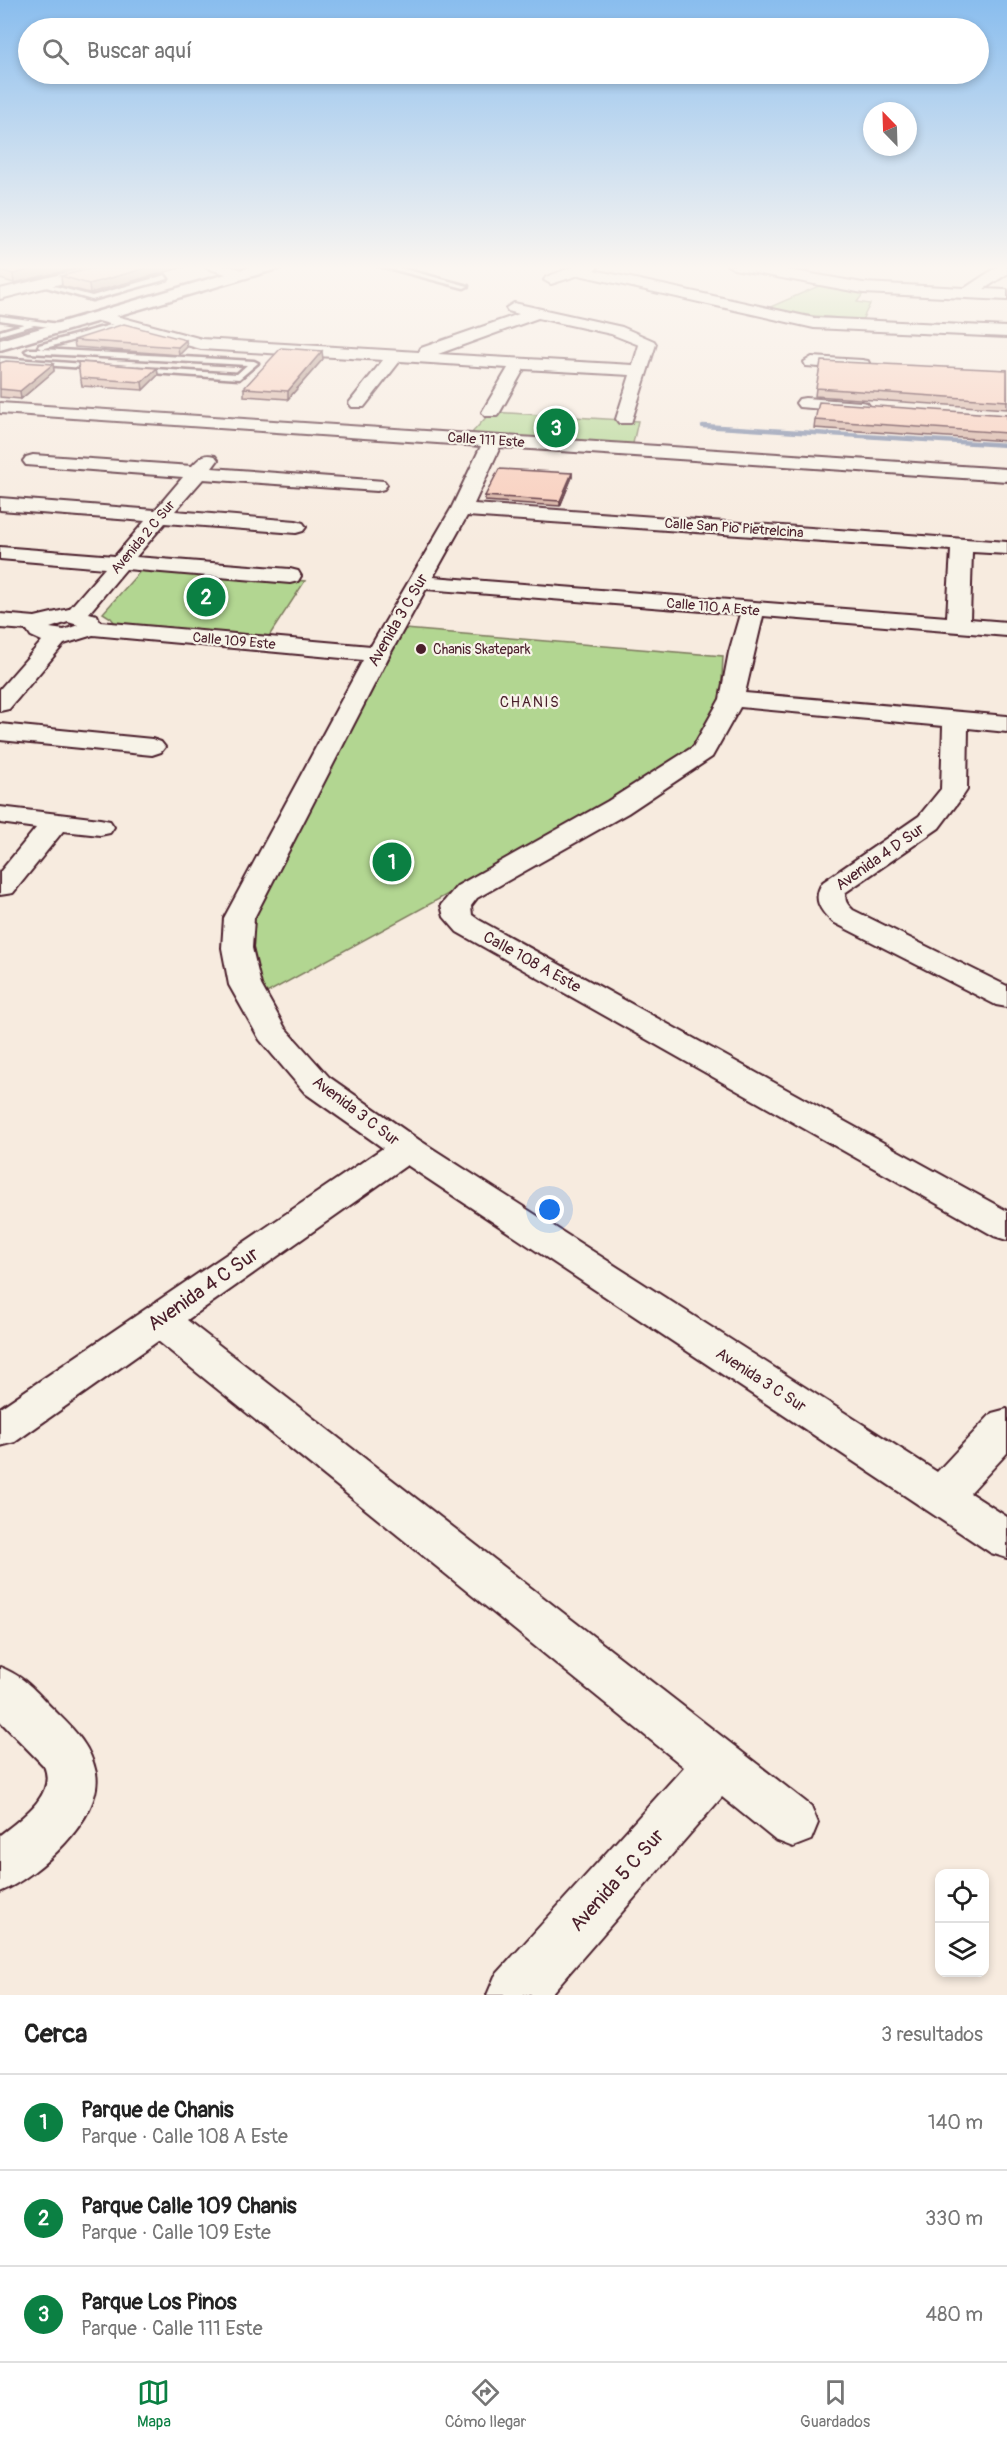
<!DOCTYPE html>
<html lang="es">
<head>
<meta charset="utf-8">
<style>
  :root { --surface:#fff; --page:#f2f2f2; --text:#222; --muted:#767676; --line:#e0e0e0; --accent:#0b8043 }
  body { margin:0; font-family:Pangolin,sans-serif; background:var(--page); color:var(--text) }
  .controls { position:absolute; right:18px; bottom:18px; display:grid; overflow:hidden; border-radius:12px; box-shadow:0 3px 9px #0003 }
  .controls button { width:54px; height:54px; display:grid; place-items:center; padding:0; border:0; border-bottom:2px solid var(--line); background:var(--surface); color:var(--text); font:30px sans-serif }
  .compass { position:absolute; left:863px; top:102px; width:54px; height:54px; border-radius:50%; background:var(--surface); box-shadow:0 3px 9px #0003; rotate:337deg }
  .you { position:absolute; left:550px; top:1210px; width:21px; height:21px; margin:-15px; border:4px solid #fff; border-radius:50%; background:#1a73e8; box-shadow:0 0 0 9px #1a73e833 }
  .badge { display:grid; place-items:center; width:39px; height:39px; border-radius:50%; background:var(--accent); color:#fff; font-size:20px; font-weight:700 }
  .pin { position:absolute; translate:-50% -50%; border:3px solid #fff; box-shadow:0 2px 6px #0006 }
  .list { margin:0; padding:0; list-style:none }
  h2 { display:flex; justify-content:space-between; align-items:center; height:78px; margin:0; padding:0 24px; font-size:26px }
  h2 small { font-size:20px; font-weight:400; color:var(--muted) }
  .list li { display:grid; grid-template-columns:39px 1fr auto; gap:18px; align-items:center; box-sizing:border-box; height:96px; padding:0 24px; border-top:2px solid var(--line) }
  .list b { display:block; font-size:22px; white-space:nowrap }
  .list p { margin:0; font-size:20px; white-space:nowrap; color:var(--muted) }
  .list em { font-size:20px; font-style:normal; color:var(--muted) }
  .icon { flex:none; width:33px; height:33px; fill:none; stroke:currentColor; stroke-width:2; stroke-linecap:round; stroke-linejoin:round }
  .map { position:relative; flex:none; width:1007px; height:1995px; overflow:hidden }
  .search { position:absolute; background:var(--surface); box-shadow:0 3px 9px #0003; left:18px; right:18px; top:18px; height:66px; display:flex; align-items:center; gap:15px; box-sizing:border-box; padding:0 21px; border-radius:33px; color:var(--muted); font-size:22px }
  .sheet { height:366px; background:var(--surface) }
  nav { display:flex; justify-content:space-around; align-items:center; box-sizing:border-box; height:84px; border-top:2px solid var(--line); background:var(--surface); font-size:16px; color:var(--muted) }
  nav a { display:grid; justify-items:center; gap:3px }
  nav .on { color:var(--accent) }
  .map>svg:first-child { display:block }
  .green { fill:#b2d691; stroke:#7e7a5e; stroke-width:1.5 }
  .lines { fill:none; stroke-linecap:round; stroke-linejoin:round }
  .stream { stroke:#7a86a5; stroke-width:4.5 }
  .lane-casing { stroke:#4a1f2b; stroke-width:5 }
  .street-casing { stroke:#4a1f2b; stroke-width:4 }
  .secondary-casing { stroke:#4a1f2b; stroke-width:5 }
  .path { stroke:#4a1f2b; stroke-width:2; stroke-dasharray:3 2; stroke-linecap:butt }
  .lane { fill:#f7f3e8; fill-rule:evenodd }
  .street { fill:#f7f3e8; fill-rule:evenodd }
  .secondary { fill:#f7f3e8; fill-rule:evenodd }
  .wall { fill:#d5afa0; stroke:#4a1f2b; stroke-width:1.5 }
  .shaded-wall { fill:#ae8f82; stroke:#4a1f2b; stroke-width:1.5 }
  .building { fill:#f8ccba; stroke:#4a1f2b; stroke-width:1.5 }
  .poi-dot { fill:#4a1f2b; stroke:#f7f3e8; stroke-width:2 }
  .labels { text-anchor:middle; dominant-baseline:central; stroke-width:4.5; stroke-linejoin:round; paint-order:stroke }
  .far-street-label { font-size:14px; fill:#4a1f2b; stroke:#f7f3e8 }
  .far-poi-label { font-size:14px; fill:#4a1f2b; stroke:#f7f3e8; text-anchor:start }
  .far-neighbourhood-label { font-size:15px; letter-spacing:1.5px; fill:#4a1f2b; stroke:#f7f3e8 }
  .street-label { font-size:16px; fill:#4a1f2b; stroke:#f7f3e8 }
  .near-street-label { font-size:20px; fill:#4a1f2b; stroke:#f7f3e8 }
</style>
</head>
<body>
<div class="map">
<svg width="1007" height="1995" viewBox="0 0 1007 1995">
  <rect width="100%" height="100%" fill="#f7ebdf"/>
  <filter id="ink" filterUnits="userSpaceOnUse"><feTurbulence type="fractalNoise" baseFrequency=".0167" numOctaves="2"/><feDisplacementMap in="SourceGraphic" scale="12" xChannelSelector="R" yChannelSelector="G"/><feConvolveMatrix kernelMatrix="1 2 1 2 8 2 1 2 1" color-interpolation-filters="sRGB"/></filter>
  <g filter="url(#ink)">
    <path class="green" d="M821,285L866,290L857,302L870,304L862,320L793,314L768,308Z
      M491,412L638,421L632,448L469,436Z
      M143,568L305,581L269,636L118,627L111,618L103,613Z
      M405,629L723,656L721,700L695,748L600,811L265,994L252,959L249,919Z"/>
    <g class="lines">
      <path class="stream" d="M703,426L1007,445"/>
      <defs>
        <path id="lane" d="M376,265H389L468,286L464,288Z
          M165,275L168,279L92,300L39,285L43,283L92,296Z
          M0,316L66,325L70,327L66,329L34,325L0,335V331L24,324L0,320Z
          M125,321L129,323L128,325L42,349L254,361L258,363L239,379L138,372L134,370L138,368L237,374L247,365L29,353L25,351L29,349H42L38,347L39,345Z
          M0,358L99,365L103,367L99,369L0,362Z"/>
        <path id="street" d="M99,265H125L123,268L0,299V289Z
          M205,265C219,265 238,264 248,275L241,279L207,268Z
          M578,265H600L594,270L814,318L1007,327V337L814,328L579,275L551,284L544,280L546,277Z
          M727,265H761L863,283L965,288L1000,265H1007V274L984,289L1007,290V300L863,293L734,269Z
          M514,303L622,327L654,341L656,344L631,423H619L616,419L630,375L524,369L500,412L497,416H485L482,412L508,368L400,361L364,407H352L349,403L383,360L201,349L95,320L93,317L101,312L202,339L419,352L421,348L519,314L508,311L506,308ZM538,318L611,334L639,345L633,365L438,354Z
          M812,357L862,360L868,361L870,365L868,369L862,370L806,366L804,362Z
          M805,398L861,402L867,403L870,407L867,411L861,412L799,407L796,403L799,399Z
          M0,403L1007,469V481L500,447L474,504L1007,542V554L972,552L970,619L1007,622V636L763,616L745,693L1007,716V732L968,728L967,790L963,796L939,828L846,892C844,901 847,904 853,910L1007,986V1007L996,1005L833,922C819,910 812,898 823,882L919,816L941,789L943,726L740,707L712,757L628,813L477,898L471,906L472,915L479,920L1007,1211V1240L994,1236L457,932L444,917L441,905L457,886L608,801L693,747L720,699L729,652L740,614L426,589L390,654L254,918L252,948L261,985L285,1028L329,1077L419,1140L937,1472L992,1413L1007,1409V1453L970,1493L1007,1517V1558L991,1553L925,1509L407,1165L187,1320L811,1806L818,1823L811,1840L793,1847L775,1840L722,1797L550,1995H487L495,1976L684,1767L158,1341L15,1442L0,1446V1408L383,1148L305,1093L260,1040L229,985L222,948L224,918L363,660L93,635L64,644L9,709L0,711V689L42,641L31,636L27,630L0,628V614L35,617L69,609L105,568L0,559V547L115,556L145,521L0,510V498L155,510L183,477L26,465L23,461L26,457L33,455L192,466C200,458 203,453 215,456L218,460L212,468L384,481L387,485L384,489L377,491L203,479L175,511L296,521L303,523L306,527L303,531L296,533L165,523L136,557L290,569L298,571L301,576L298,581L290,583L126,569L89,613L97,615L100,622L371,646L451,509L481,446L0,413ZM467,516L951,550L947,617L433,577ZM68,622L78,625L64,630L50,628Z
          M0,724L152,739L161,742L165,747L161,752L152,755L0,740Z
          M0,807L100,819L110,821L114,827L110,833L100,835L63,831L13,893L0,895V872L36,828L0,823Z
          M0,1667C24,1676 35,1691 53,1709C73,1729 90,1744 96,1773C104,1817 37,1877 0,1892V1835C20,1819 57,1795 44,1766L0,1721Z"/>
        <path id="secondary" d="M257,265H282L280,268L0,350V340Z"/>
      </defs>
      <use href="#lane" class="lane-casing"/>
      <use href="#street" class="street-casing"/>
      <use href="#secondary" class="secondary-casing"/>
      <path class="path" d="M303,266L297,268L310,265"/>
      <use href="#lane" class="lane"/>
      <use href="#street" class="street"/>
      <use href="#secondary" class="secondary"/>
    </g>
    <path class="wall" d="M0,265H88L14,283L0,279Z
      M106,265H190L90,293L62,286L61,276Z
      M74,340L187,347L179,355L75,347Z
      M323,359L288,399L244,396V388Z
      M78,362L157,368L158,375L143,390L82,386Z
      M0,363L53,364L54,371L21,399L0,397Z
      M1007,370V409L815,396L816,388Z
      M1007,415V441L814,428L815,420Z
      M572,473V477L560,506L485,501V496Z"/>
    <path class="shaded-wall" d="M49,265H88L14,283L13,274Z
      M157,265H190L90,293L89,284Z
      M186,340L187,347L179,355L178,347Z
      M322,351L323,359L288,399V391Z
      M53,364L54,371L21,399L20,391Z
      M157,368L158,375L143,390L142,382Z
      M572,473V477L560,506V501Z"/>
    <path class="building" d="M3,265H49L13,274L0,270V266Z
      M106,265H157L89,284L61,276Z
      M124,324L186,340L178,347L74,340Z
      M281,348L322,351L288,391L244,388Z
      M6,361L53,364L20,391L0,389V363Z
      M821,361L1007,370V401L816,388Z
      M78,362L157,368L142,382L80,378Z
      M819,402L1007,415V433L815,420Z
      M499,469L572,473L560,501L485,496Z"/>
  </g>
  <linearGradient id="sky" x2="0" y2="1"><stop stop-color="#89bdee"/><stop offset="0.49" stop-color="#fbf6f1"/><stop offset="1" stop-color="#fbf6f1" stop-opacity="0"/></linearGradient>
  <rect width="1007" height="545" fill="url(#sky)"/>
  <circle class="poi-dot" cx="421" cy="649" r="6"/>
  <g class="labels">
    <g class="far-street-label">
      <text transform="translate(486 440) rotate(4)">Calle 111 Este</text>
      <text transform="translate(734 528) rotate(4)">Calle San Pio Pietrelcina</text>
      <text transform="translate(143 537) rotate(-50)">Avenida 2 C Sur</text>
      <text transform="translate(713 607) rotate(5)">Calle 110 A Este</text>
      <text transform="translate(234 641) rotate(5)">Calle 109 Este</text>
    </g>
    <g class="far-poi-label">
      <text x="433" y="649">Chanis Skatepark</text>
    </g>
    <g class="far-neighbourhood-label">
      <text x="530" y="702">CHANIS</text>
    </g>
    <g class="street-label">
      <text transform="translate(398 620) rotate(-60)">Avenida 3 C Sur</text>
      <text transform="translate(880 857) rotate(-35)">Avenida 4 D Sur</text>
      <text transform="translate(532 962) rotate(29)">Calle 108 A Este</text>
      <text transform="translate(356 1111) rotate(37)">Avenida 3 C Sur</text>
      <text transform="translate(761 1380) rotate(33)">Avenida 3 C Sur</text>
    </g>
    <g class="near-street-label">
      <text transform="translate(203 1289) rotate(-35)">Avenida 4 C Sur</text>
      <text transform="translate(617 1880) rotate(-48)">Avenida 5 C Sur</text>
    </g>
  </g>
</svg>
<div class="controls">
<button><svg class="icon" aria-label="locate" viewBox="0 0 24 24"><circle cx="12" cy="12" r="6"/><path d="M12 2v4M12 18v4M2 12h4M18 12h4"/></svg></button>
<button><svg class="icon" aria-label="layers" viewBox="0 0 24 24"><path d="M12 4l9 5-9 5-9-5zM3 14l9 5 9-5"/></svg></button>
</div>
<svg class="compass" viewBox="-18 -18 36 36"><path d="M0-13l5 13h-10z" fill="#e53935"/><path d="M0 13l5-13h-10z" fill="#767676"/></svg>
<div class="you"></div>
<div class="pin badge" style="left:392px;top:862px">1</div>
<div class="pin badge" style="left:206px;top:597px">2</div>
<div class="pin badge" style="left:556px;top:428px">3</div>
<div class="search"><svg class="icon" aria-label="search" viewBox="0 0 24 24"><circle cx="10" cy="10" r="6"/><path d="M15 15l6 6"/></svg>Buscar aquí</div>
</div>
<section class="sheet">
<h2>Cerca<small>3 resultados</small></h2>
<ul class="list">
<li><span class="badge">1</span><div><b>Parque de Chanis</b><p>Parque · Calle 108 A Este</p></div><em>140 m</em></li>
<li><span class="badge">2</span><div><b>Parque Calle 109 Chanis</b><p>Parque · Calle 109 Este</p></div><em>330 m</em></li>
<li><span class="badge">3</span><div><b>Parque Los Pinos</b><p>Parque · Calle 111 Este</p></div><em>480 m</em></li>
</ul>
</section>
<nav>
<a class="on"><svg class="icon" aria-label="map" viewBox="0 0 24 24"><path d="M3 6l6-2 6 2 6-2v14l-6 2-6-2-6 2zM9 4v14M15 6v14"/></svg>Mapa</a>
<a><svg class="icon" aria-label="directions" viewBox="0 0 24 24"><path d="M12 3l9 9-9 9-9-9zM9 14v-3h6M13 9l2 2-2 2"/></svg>Cómo llegar</a>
<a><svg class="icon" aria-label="saved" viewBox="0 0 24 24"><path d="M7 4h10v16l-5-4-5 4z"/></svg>Guardados</a>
</nav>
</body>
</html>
